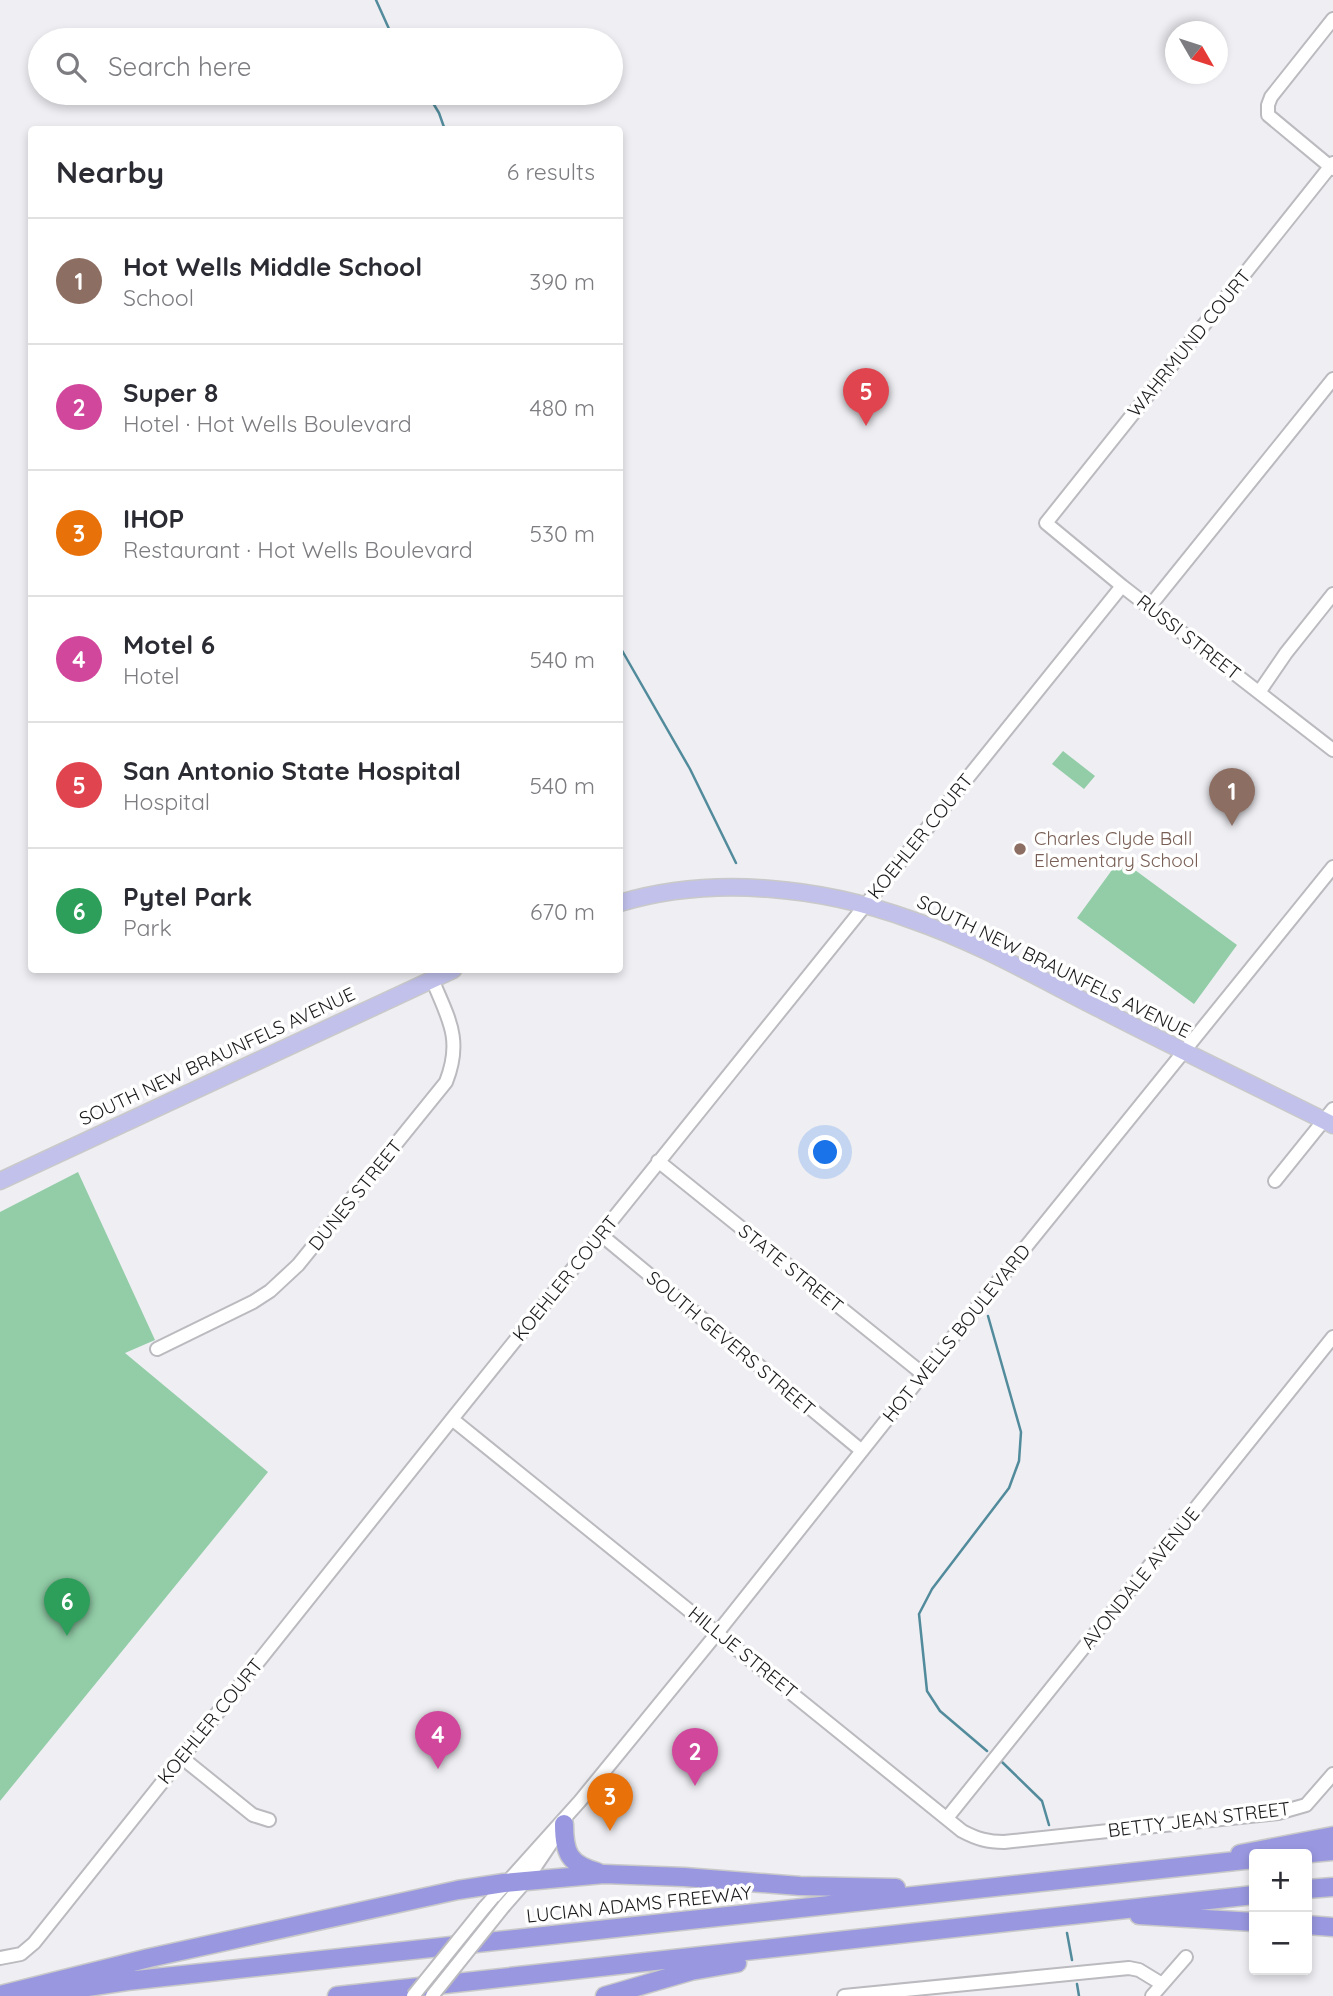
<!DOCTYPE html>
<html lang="en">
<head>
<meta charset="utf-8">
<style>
  :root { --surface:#fff; --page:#f2f2f3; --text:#2b2b33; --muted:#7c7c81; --line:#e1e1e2; --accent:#111827 }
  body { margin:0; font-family:Quicksand,sans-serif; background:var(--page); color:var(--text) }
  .controls { position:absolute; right:21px; bottom:21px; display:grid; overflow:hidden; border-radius:7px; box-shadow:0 4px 10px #0003 }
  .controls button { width:63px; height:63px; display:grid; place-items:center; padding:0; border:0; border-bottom:2px solid var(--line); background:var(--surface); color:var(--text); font:35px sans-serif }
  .compass { position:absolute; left:1165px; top:21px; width:63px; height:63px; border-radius:50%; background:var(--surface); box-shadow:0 4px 10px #0003; rotate:129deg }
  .you { position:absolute; left:826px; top:1153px; width:24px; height:24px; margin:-18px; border:5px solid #fff; border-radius:50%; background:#1a73e8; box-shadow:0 0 0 10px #1a73e833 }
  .badge { display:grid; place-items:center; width:46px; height:46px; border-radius:50%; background:var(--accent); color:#fff; font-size:23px; font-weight:700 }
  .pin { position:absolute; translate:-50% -58px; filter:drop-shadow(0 2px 4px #0008) }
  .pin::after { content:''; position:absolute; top:37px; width:24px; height:21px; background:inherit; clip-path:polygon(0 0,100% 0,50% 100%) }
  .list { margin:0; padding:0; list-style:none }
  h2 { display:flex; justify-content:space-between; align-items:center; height:91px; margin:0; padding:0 28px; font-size:30px }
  h2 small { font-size:23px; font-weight:400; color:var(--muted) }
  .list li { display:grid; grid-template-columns:46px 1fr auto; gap:21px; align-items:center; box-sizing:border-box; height:126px; padding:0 28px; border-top:2px solid var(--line) }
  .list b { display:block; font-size:26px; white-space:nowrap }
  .list p { margin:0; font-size:23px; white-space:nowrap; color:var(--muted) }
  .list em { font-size:23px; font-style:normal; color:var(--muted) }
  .icon { flex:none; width:38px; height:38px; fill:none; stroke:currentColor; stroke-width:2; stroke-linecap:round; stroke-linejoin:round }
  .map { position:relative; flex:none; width:1333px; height:1996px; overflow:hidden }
  .search { position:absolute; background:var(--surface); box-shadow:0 4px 10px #0003; left:28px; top:28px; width:595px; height:77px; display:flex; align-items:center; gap:18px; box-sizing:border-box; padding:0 24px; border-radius:38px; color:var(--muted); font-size:26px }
  .panel { position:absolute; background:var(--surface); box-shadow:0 4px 10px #0003; left:28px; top:126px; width:595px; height:847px; border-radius:7px }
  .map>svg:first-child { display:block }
  .green { fill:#92cda7 }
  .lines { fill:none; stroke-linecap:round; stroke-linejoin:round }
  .stream { stroke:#528b9b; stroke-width:2.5 }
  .minor-casing { stroke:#bababf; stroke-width:16 }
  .major-casing { stroke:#c9c9c9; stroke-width:19 }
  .highway-casing { stroke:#c9c9c9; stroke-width:21 }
  .minor { stroke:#fff; stroke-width:12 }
  .major { stroke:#c1c1ec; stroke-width:16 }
  .highway { stroke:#9897e0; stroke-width:18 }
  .minor-bridge-casing { stroke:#bababf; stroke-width:16; stroke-linecap:butt }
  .minor-bridge { stroke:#fff; stroke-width:12 }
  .education-dot { fill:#8d6e63; stroke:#fff; stroke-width:2.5 }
  .labels { text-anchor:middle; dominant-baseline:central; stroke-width:7; stroke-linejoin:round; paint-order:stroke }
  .street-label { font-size:19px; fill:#1c1c1e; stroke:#fff }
  .education-label { font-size:19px; fill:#785e54; stroke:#fff; text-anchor:start }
</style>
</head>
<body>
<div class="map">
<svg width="1333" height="1996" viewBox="0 0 1333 1996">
  <rect width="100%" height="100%" fill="#eeeef3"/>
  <path class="green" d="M1063,751L1095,776L1084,789L1052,764Z
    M1120,859L1237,945L1194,1004L1077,918Z
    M78,1172L155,1340L125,1353L268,1472L0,1801V1212Z"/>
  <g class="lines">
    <path class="stream" d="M376,0L394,40
      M427,93L439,113L445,130
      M620,647L690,769L736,863
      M987,1751L940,1711L927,1691L919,1614L932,1589L1009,1488L1019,1461L1021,1432L988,1316
      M1002,1762L1042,1801L1049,1825
      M1067,1933L1072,1960
      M1077,1984L1079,1996"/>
    <defs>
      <path id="minor" d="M1333,19L1271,97L1268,105V115L1333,169
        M1333,163L1046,523L1122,586L1333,750
        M1150,606L1333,379
        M1260,691L1286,653L1333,594
        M658,1161L923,1374
        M1275,1181L1333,1109
        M600,1234L862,1451
        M157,1349L253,1302L270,1291L298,1265L446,1082C463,1039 448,1018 432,979
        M452,1419L962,1831C977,1839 988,1842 1004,1842L1278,1813L1306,1805L1333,1774
        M181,1757L253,1815L269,1820
        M947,1818L1333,1337
        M504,1906L525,1882L556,1836
        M484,1908L580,1801L718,1632L923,1374L1333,867
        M0,1958L21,1954L34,1943L452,1419L1122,586
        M844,1996L1129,1968L1139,1970L1162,1984
        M1152,1996L1186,1957"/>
      <path id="major" d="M620,903C713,875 822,887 912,920C979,943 1042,980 1104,1011C1180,1050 1257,1087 1333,1125
        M0,1181L453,970"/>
      <path id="highway" d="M564,1824C564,1853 569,1864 597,1872
        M1240,1854L1333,1836
        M1301,1854L1333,1851
        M1307,1889L1333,1887
        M1139,1915L1254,1922
        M1307,1925L1333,1927
        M0,1995L149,1958L458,1890L504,1883L604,1874L684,1877L800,1886L896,1888
        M29,1996L127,1981L1254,1859
        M337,1996L1254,1895
        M605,1996L691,1971L737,1963"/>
    </defs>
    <use href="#minor" class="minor-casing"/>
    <use href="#major" class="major-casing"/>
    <use href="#highway" class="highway-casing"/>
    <use href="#minor" class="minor"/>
    <use href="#major" class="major"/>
    <use href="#highway" class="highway"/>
    <defs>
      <path id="minor-bridge" d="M413,1996L484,1908
        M432,1996L504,1906"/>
    </defs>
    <use href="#minor-bridge" class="minor-bridge-casing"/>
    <use href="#minor-bridge" class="minor-bridge"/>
  </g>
  <circle class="education-dot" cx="1020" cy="849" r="7"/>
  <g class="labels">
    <g class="street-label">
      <text transform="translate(1189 343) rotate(-51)">WAHRMUND COURT</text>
      <text transform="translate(1189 637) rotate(38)">RUSSI STREET</text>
      <text transform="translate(920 836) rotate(-51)">KOEHLER COURT</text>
      <text transform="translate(1054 966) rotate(26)">SOUTH NEW BRAUNFELS AVENUE</text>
      <text transform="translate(217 1056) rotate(-25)">SOUTH NEW BRAUNFELS AVENUE</text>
      <text transform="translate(355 1195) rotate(-51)">DUNES STREET</text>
      <text transform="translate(791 1268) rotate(39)">STATE STREET</text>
      <text transform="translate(565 1278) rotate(-51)">KOEHLER COURT</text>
      <text transform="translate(956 1333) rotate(-51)">HOT WELLS BOULEVARD</text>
      <text transform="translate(731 1343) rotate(40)">SOUTH GEVERS STREET</text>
      <text transform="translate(1140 1578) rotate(-51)">AVONDALE AVENUE</text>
      <text transform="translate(743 1652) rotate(39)">HILLJE STREET</text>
      <text transform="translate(210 1721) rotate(-51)">KOEHLER COURT</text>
      <text transform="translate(1199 1819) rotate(-7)">BETTY JEAN STREET</text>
      <text transform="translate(639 1904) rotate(-6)">LUCIAN ADAMS FREEWAY</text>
    </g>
    <g class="education-label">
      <text x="1034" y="838">Charles Clyde Ball<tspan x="1034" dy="22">Elementary School</tspan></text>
    </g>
  </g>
</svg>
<div class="controls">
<button>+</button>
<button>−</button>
</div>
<svg class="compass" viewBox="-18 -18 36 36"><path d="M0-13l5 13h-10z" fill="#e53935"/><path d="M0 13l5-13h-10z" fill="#7c7c81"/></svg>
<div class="you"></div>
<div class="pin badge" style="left:1232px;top:826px;background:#8d6e63">1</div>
<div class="pin badge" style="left:695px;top:1786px;background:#d1479c">2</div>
<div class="pin badge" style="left:610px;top:1831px;background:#e8710a">3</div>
<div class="pin badge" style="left:438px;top:1769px;background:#d1479c">4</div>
<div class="pin badge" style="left:866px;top:426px;background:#e0444e">5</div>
<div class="pin badge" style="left:67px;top:1636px;background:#2e9e5b">6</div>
<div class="search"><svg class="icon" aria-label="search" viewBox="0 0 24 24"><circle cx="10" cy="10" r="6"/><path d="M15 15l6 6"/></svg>Search here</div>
<section class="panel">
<h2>Nearby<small>6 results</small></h2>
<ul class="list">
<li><span class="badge" style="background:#8d6e63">1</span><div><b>Hot Wells Middle School</b><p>School</p></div><em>390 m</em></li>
<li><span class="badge" style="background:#d1479c">2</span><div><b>Super 8</b><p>Hotel · Hot Wells Boulevard</p></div><em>480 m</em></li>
<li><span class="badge" style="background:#e8710a">3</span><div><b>IHOP</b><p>Restaurant · Hot Wells Boulevard</p></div><em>530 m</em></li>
<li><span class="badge" style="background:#d1479c">4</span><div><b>Motel 6</b><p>Hotel</p></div><em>540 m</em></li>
<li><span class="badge" style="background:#e0444e">5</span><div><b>San Antonio State Hospital</b><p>Hospital</p></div><em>540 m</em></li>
<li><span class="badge" style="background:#2e9e5b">6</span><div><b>Pytel Park</b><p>Park</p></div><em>670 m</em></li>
</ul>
</section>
</div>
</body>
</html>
